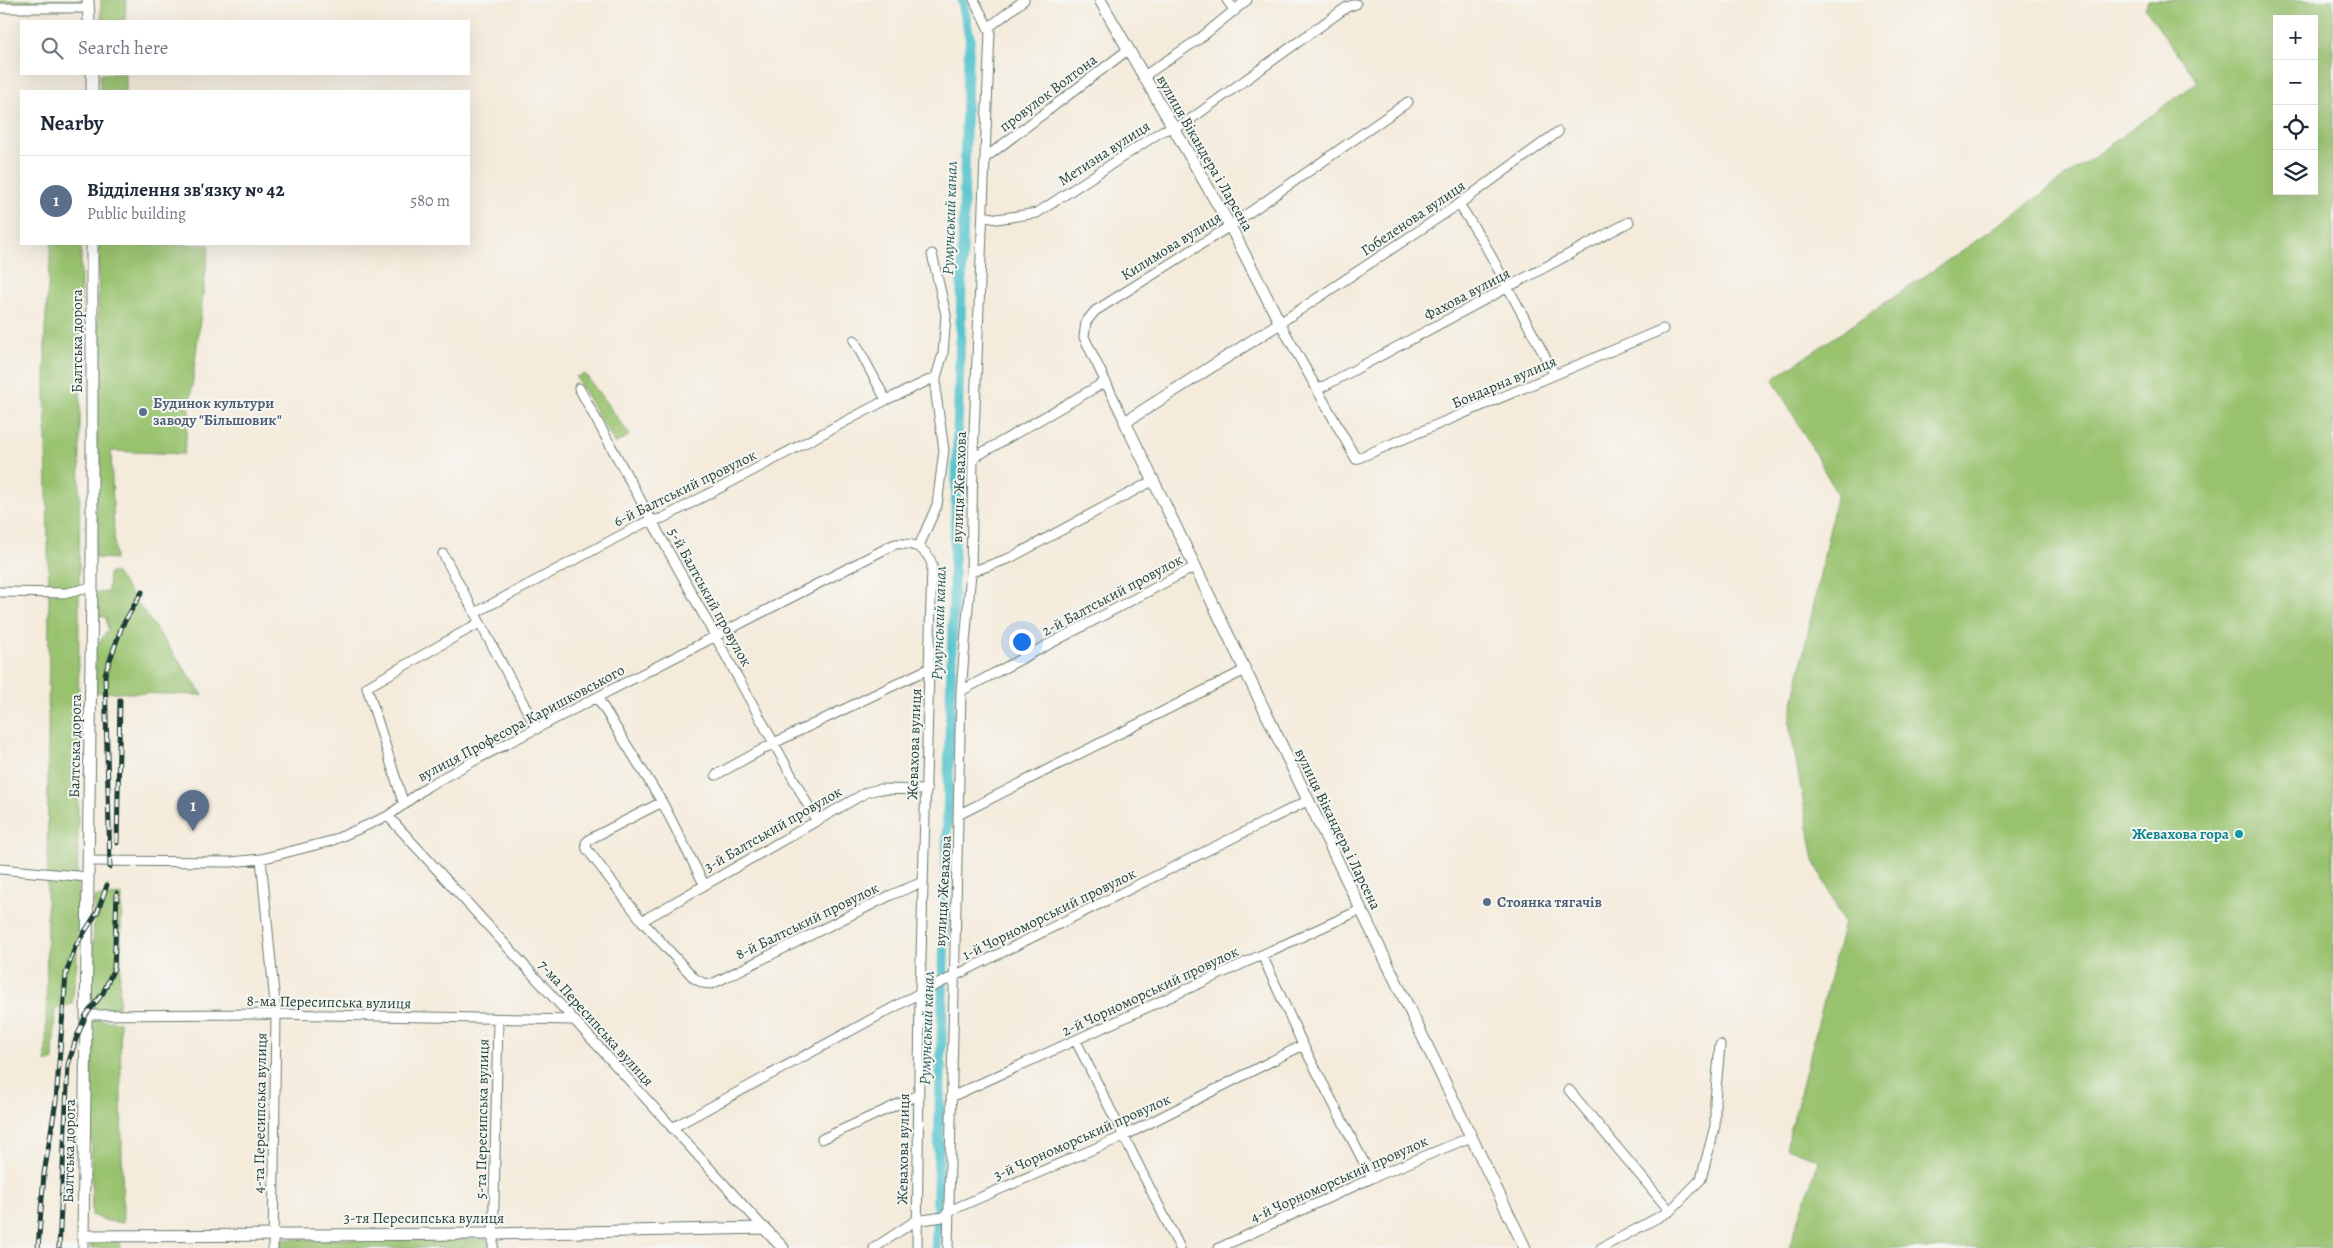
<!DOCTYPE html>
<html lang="en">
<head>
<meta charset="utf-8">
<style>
  :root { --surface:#fff; --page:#f6f6f7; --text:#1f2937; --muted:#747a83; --line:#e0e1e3; --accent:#c8321e }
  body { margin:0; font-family:Alegreya,serif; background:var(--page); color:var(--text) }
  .controls { position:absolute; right:15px; top:15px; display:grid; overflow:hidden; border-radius:0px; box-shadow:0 5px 20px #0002 }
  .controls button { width:45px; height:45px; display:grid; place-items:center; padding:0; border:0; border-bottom:1px solid var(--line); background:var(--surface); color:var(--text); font:25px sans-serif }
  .you { position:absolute; left:1021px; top:641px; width:18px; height:18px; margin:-12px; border:4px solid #fff; border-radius:50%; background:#1a73e8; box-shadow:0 0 0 8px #1a73e833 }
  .badge { display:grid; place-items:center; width:32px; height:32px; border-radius:50%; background:var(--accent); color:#fff; font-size:16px; font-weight:700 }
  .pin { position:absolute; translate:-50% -41px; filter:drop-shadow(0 1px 2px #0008) }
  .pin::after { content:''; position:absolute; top:26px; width:18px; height:15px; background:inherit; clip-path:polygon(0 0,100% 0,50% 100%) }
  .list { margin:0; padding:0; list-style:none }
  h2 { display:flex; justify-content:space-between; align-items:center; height:65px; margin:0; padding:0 20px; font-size:21px }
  h2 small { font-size:16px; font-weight:400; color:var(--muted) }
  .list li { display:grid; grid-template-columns:32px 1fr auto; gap:15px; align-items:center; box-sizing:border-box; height:90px; padding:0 20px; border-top:1px solid var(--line) }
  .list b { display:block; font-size:19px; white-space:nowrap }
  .list p { margin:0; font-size:16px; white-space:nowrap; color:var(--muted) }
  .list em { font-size:16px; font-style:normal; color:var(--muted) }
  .icon { flex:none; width:28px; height:28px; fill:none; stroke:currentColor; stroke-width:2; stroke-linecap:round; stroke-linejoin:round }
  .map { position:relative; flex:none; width:2333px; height:1248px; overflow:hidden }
  .search { position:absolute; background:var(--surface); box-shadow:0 5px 20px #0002; left:20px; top:20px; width:450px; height:55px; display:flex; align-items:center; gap:12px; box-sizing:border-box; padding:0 18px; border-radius:0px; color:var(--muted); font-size:19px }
  .panel { position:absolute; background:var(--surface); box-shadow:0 5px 20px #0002; left:20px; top:90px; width:450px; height:155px; border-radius:0px }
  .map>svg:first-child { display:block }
  .green { fill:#99c26e; stroke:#5c8051; fill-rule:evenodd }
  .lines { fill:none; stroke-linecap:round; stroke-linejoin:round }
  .canal { stroke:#58c5cf; stroke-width:10 }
  .street-casing { stroke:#6a7a6e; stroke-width:11 }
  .secondary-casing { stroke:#6a7a6e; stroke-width:13 }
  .street { stroke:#fff; stroke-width:9 }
  .secondary { stroke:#fff; stroke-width:11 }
  .rail-casing { stroke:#1f3d34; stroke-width:5 }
  .rail { stroke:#f6f6f2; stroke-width:3; stroke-dasharray:9; stroke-linecap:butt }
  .service-dot { fill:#5c6f8a; stroke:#f6f6f2; stroke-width:2 }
  .culture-dot { fill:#0f9aa8; stroke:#f6f6f2; stroke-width:2 }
  .labels { text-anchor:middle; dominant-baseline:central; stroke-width:4; stroke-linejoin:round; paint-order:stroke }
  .street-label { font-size:15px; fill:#1f3d34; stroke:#f6f6f2 }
  .service-label { font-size:15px; font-weight:bold; fill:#4e5e75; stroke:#f6f6f2; text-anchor:start }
  .culture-label { font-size:15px; font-weight:bold; fill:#0d838f; stroke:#f6f6f2; text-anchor:end }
  .water-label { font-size:16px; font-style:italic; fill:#2d5f5b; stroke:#f6f6f2 }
</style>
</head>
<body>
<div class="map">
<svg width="2333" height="1248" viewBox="0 0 2333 1248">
  <rect width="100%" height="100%" fill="#f6f6f2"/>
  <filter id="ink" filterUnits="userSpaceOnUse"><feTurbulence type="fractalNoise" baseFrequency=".02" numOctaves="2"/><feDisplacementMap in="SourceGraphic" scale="10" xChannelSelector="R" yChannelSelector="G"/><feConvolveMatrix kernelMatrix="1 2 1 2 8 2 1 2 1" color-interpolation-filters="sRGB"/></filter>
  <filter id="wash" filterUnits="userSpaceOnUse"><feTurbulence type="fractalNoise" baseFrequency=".0096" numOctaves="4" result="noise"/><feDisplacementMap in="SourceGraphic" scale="20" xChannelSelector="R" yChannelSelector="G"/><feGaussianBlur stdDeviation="1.12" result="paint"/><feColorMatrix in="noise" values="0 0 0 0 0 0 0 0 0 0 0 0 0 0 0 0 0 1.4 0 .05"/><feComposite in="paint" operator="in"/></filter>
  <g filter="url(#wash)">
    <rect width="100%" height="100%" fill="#f4ebdb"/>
    <path class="green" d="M0,0H87V8H0Z
      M101,0H126L125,21H101Z
      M2148,0H2333V1248H1789L1819,1160L1786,1148L1844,923L1814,860L1789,723L1837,493L1773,379L1969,246L2198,82L2145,9ZM2277,19H2314V191H2277Z
      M100,74H126V91H100Z
      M51,244H81L77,962L72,1004L55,1009L53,1061L46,1062L49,595L45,388V329Z
      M99,244L209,245L184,454L111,451L115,559L95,558Z
      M585,374L630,435L615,444L576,377Z
      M109,573H116L203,695L96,692L95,648L108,630L106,617L94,616L93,593L108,592Z
      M122,895L119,1007L92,1010L94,897Z
      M91,1020L120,1022L123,1223L107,1221L92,1215Z
      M280,1239H488V1248H280Z
      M96,1240H120V1248H89Z"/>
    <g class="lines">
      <path class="canal" d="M936,1248L967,80L970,39L962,0"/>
    </g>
  </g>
  <g filter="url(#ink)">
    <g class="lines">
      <defs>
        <path id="street" d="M1227,0L1235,11
          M0,8H87
          M988,28L1024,0
          M1144,76L1199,39L1247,0
          M1558,132L1459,204L1280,323L1356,459L1663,329
          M985,158L1129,49
          M1459,204L1484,243L1555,375
          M983,216L997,219L1037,213L1162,131L1184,124L1347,7L1356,4
          M854,340L886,400
          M579,388L816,820
          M1317,390L1629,222
          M1125,422L1084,337L1086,322L1095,311L1230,226L1408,102
          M973,458L1105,382
          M919,546L937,505L944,450L936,395V377L943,354L946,315L932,254
          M443,554L537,729
          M971,572L1010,558L1154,480
          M0,592L67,593L92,587
          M475,613L644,523L663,518L886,400L936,377
          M961,691L1196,566
          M597,697L662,802L704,884
          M716,775L774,743L930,668
          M662,802L590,839L586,843L587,849L642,921L694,978L703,983L712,984L891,895L923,882
          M404,805L367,687L479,623
          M960,814L1245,670
          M388,816L764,1228
          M261,859L276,1014L273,1248
          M88,861L231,862L261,859L331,841L388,816L428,786L479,758L895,544C913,543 925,546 932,564L920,993L917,1248
          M0,869L88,877
          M642,921L867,792L880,789L927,790
          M1262,955L1303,1045L1372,1178
          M86,1015L276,1014L572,1020
          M1076,1041L1180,1248
          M1569,1090L1670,1211
          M951,1097L1360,910
          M672,1128L920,993L1309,800
          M822,1139L918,1095
          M83,1248V1236
          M493,1248L498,1020
          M874,1248L915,1221L943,1217L949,1211L1124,1136L1303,1045
          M948,1248L961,691L971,572L973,458L990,31L974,0
          M1219,1248L1372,1178L1471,1137
          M1601,1248L1670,1211L1701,1179L1715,1126V1100L1720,1045"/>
        <path id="secondary" d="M88,0L89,21
          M1100,0L1230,226L1280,323L1125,422L1525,1248
          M92,91V74
          M92,244V587L83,1236L493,1234L764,1228L783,1248"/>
      </defs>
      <use href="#street" class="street-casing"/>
      <use href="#secondary" class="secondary-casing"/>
      <use href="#street" class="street"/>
      <use href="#secondary" class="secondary"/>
      <defs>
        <path id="rail" d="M117,843L120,700
          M110,867L105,674L122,626L142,592
          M38,1248L44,1174L56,1101L66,974L75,947L98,911L107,885
          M59,1248L68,1065L76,1039L86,1015L103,993L114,968L117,893"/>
      </defs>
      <use href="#rail" class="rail-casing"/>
      <use href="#rail" class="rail"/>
    </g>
  </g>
  <g class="service-dot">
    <circle cx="143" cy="412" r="5"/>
    <circle cx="1487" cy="902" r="5"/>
  </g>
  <circle class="culture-dot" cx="2239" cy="834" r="5"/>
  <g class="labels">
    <g class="street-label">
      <text transform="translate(1048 93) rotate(-37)">провулок Волтона</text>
      <text transform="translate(1104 153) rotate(-33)">Метизна вулиця</text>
      <text transform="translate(1205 153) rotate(60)">вулиця Вікандера і Ларсена</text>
      <text transform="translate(1413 218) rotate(-34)">Гобеленова вулиця</text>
      <text transform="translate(1171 246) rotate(-32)">Килимова вулиця</text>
      <text transform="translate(1467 294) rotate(-28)">Фахова вулиця</text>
      <text transform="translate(77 341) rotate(-90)">Балтська дорога</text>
      <text transform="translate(1504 382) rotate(-23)">Бондарна вулиця</text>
      <text transform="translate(959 487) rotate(-88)">вулиця Жевахова</text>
      <text transform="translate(685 488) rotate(-26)">6-й Балтський провулок</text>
      <text transform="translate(1112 595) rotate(-28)">2-й Балтський провулок</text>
      <text transform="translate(710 597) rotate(61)">5-й Балтський провулок</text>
      <text transform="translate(521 723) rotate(-28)">вулиця Професора Каришковського</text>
      <text transform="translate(914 744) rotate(-88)">Жевахова вулиця</text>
      <text transform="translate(75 746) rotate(-89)">Балтська дорога</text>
      <text transform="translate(773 829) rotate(-30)">3-й Балтський провулок</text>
      <text transform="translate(1338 829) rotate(64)">вулиця Вікандера і Ларсена</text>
      <text transform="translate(943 891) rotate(-87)">вулиця Жевахова</text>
      <text transform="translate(1049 914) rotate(-26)">1-й Чорноморський провулок</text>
      <text transform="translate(807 921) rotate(-26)">8-й Балтський провулок</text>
      <text transform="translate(1150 991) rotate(-25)">2-й Чорноморський провулок</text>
      <text transform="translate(329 1002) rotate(1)">8-ма Пересипська вулиця</text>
      <text transform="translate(596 1023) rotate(48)">7-ма Пересипська вулиця</text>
      <text transform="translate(260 1113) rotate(-89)">4-та Пересипська вулиця</text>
      <text transform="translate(482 1119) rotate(-89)">5-та Пересипська вулиця</text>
      <text transform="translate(1082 1137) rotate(-24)">3-й Чорноморський провулок</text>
      <text transform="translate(903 1149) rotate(-89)">Жевахова вулиця</text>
      <text transform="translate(69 1151) rotate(-89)">Балтська дорога</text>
      <text transform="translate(1339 1179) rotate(-24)">4-й Чорноморський провулок</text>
      <text x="424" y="1218">3-тя Пересипська вулиця</text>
    </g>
    <g class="service-label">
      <text x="153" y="403">Будинок культури<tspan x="153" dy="17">заводу "Більшовик"</tspan></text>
      <text x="1497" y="902">Стоянка тягачів</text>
    </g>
    <g class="culture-label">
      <text x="2229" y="834">Жевахова гора</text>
    </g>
    <g class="water-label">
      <text transform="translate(950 218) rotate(-88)">Румунський канал</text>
      <text transform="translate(939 623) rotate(-88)">Румунський канал</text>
      <text transform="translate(927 1028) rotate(-88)">Румунський канал</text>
    </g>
  </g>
</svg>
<div class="controls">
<button>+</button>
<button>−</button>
<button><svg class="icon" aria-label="locate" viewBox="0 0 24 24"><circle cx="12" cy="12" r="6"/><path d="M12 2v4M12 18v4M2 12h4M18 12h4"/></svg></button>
<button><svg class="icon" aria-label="layers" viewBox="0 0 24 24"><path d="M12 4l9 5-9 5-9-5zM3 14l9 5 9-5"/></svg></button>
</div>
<div class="you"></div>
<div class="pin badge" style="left:193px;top:831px;background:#5c6f8a">1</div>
<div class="search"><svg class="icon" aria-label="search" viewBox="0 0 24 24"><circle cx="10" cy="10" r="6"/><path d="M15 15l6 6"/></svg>Search here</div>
<section class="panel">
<h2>Nearby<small></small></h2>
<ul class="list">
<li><span class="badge" style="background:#5c6f8a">1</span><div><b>Відділення зв'язку № 42</b><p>Public building</p></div><em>580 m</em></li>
</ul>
</section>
</div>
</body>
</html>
